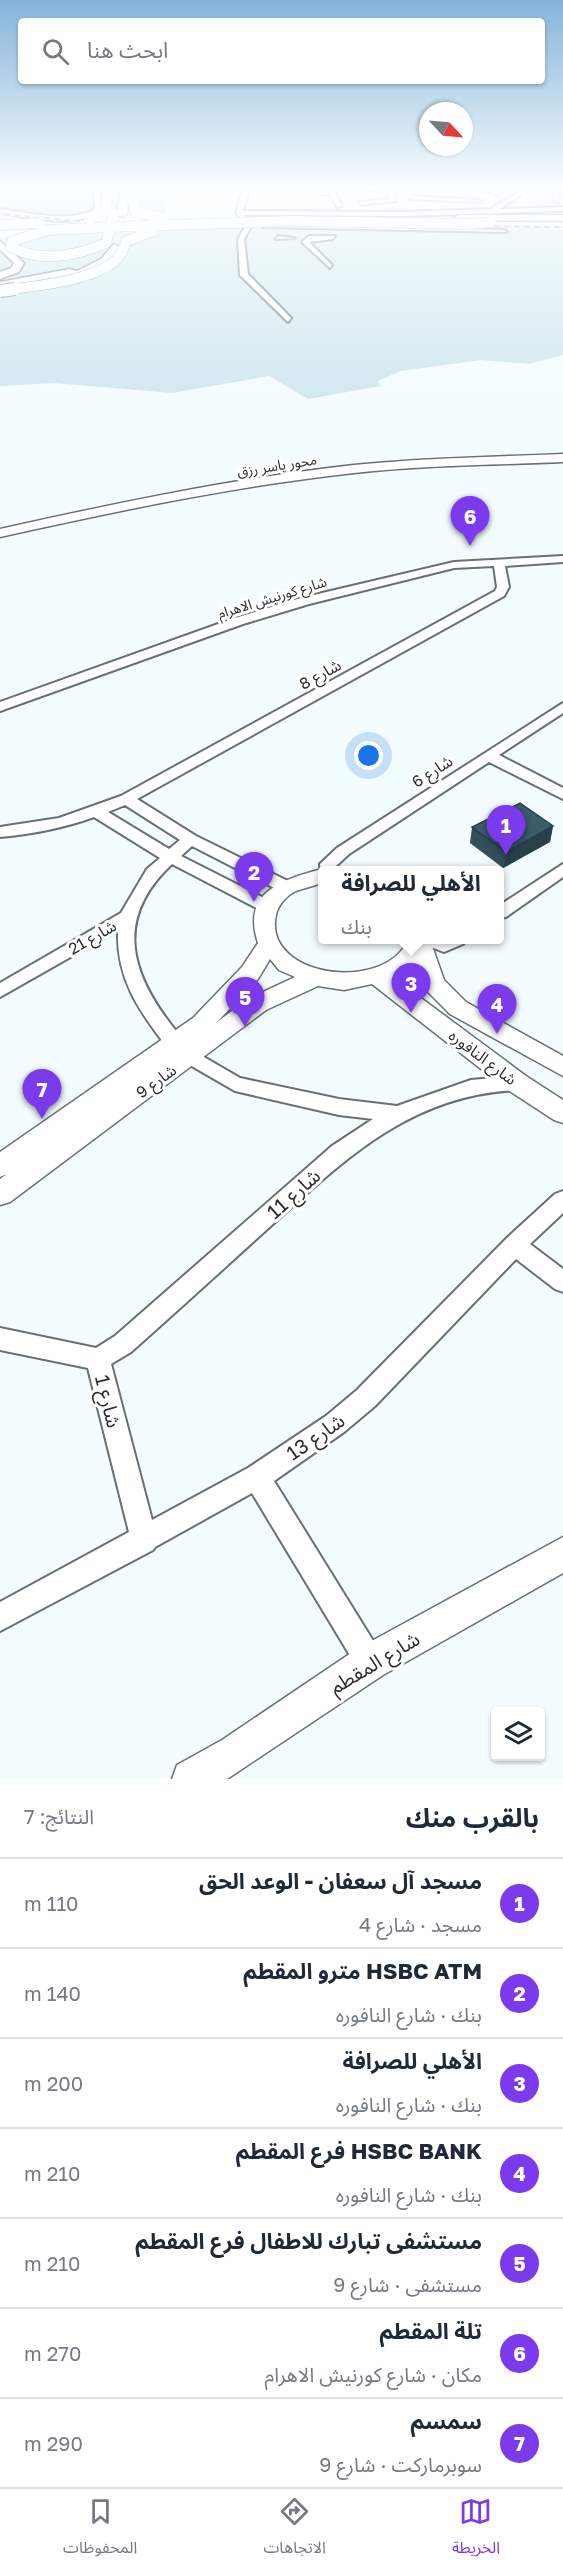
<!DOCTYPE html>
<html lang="ar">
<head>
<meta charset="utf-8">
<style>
  :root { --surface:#fff; --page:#f2f2f3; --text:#1f2937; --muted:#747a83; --line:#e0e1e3; --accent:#7c3aed }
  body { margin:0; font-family:"Golos Text","Noto Sans Arabic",sans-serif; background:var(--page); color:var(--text); direction:rtl }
  .controls { position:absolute; right:18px; bottom:18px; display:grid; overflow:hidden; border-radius:6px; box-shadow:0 2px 4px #0004 }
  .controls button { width:54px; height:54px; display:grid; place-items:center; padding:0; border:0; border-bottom:2px solid var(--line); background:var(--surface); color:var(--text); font:30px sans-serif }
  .compass { position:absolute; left:419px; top:102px; width:54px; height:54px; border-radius:50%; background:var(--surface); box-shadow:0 2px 4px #0004; rotate:116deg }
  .you { position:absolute; left:369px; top:756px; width:21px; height:21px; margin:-15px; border:4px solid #fff; border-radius:50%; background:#1a73e8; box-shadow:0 0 0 9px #1a73e833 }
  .badge { display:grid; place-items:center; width:39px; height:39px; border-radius:50%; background:var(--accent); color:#fff; font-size:20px; font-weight:700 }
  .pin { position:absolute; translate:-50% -50px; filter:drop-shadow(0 2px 3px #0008) }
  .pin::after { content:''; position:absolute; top:32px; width:21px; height:18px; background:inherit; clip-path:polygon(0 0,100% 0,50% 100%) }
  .popup { position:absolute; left:318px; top:866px; width:186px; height:78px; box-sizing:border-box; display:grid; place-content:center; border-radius:6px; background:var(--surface); filter:drop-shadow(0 2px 4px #0005); font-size:20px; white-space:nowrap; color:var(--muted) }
  .popup b { font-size:22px; color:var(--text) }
  .popup::after { content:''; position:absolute; left:50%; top:100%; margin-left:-12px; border:12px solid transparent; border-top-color:var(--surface) }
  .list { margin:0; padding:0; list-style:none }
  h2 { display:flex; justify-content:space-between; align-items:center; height:78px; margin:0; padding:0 24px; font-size:26px }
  h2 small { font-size:20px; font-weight:400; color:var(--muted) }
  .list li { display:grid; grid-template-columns:39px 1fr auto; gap:18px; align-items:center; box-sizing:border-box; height:90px; padding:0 24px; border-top:2px solid var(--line) }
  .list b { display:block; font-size:22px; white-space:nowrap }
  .list p { margin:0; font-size:20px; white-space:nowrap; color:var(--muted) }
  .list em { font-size:20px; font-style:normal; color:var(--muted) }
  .icon { flex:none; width:33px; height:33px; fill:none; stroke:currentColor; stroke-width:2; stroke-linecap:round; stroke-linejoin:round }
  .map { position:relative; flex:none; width:563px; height:1779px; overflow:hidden; direction:ltr }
  .search { position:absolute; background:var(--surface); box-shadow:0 2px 4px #0004; left:18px; right:18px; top:18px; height:66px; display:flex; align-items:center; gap:15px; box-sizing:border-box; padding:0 21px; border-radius:6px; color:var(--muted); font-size:22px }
  .sheet { height:708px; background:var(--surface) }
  nav { display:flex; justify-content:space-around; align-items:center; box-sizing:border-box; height:84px; border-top:2px solid var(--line); background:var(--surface); font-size:16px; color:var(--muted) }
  nav a { display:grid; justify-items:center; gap:3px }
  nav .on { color:var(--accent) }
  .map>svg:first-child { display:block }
  .green { fill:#cbe4ed }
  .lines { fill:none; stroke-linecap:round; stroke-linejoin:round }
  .minor-casing { stroke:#697073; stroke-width:4 }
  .major-casing { stroke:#697073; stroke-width:3 }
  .highway-casing { stroke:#697073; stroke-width:3 }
  .minor { fill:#fff; fill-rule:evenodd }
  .major { fill:#fff; fill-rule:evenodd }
  .highway { fill:#fff; fill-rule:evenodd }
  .rail-casing { stroke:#7b8082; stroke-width:2 }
  .rail { stroke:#fff; stroke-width:1.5; stroke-dasharray:5; stroke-linecap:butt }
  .highway-bridge-far1-casing { stroke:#697073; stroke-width:11; stroke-linecap:butt }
  .highway-bridge-casing { stroke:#697073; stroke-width:14; stroke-linecap:butt }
  .highway-bridge-far1 { stroke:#fff; stroke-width:10 }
  .highway-bridge { stroke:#fff; stroke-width:12 }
  .wall { fill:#31505b }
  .shaded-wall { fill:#28414a }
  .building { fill:#395d6a; stroke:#28414a; stroke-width:1.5 }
  .labels { text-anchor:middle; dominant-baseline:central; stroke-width:6; stroke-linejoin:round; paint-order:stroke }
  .far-street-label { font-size:14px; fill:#2b2e2f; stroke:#fff }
  .street-label { font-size:16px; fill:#2b2e2f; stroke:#fff }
  .near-street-label { font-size:20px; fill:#2b2e2f; stroke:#fff }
</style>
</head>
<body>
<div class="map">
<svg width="563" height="1779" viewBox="0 0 563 1779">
  <rect width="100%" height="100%" fill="#f3fcff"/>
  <path class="green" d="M0,189H165L166,214L81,217L0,208Z
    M229,226L563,230V355L529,364L481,360L401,371L378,381L381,386L308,399L269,376L172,393L54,383L0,386V237Z"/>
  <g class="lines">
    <defs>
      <path id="minor" d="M93,189H99L101,210C74,231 31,216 0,213V209C30,212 67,224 95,209Z
        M243,189H249L243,211L401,212L490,209L525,189H531L499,209L563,207V211L401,216L244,215L252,225L244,239L248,274L291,318L288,322L240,275L238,239L246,225L236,213Z
        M354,189H428L393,191L396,201L361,205L359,202L390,199L387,191Z
        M480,189L503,191L496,196L494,192L479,191Z
        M553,189H559V202L554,201Z
        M315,191H334L342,206L337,207L330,194H317Z
        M411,196L479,200L482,202L409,199Z
        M265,224L504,230L507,232L263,227Z
        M278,236L295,238L276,239Z
        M335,236L333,239L309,242L332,265L330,268L302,242L309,236Z
        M563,556V562L505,566L509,587L504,596L137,799L196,836L294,884L296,888L288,893L282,892L192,846L181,856L274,903L276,907L274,911H262L172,864C110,922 133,980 181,1037L183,1042L181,1047H167C139,1011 116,978 118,930L0,997V983L121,913L147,869L160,858L94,817C64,828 32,834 0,837V827L59,818L121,796L495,591L497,587L494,566L454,568L309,604L243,624L0,711V702L235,618L301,598L454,562ZM125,805L180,840L169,849L108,812Z
        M563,703V713L499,755L563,788V799L489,762L349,854L336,866L335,870H322L321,874L320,864L337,848Z
        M563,864V877L506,917L500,918V905Z
        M420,940H466L463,944L444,952L423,944Z
        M190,1049L240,1078L339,1099L397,1106L471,1080L517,1076L524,1078L527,1083L524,1088L517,1090C407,1095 341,1163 264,1232C220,1272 176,1312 131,1352L111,1364L152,1520L248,1468L326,1416L357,1390L507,1238L555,1194L563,1191V1213L530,1244L563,1269V1292L555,1289L516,1259L375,1406L344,1432L274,1481L380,1652L384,1662L380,1672L370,1676L360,1672L252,1493L155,1547L153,1550L0,1631V1602L129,1532L88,1368L0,1350V1328L96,1348L115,1336L332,1146L373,1119L339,1115L235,1091L183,1061L180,1056L183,1051Z"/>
      <path id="major" d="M563,454V462C493,465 423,465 354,473C235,486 117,511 0,537V529C117,503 235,478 354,465C423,458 493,457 563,454Z
        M322,869L326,870H322V883C314,886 304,888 296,891C287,895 278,905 276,915C262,977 384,994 408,940H430L444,980L466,1002L563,1056V1076L450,1014L426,990L415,964L394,978L526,1076L563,1100V1123L554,1120L508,1090L372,984L344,990L318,986L266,1010L10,1202L0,1205V1179L7,1174L0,1177V1152L193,1018L242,967L258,943C241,892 281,880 322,869ZM270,959L279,970L295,977L250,998L217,1022L258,979Z
        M563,1537V1573L383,1675L227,1779H172L177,1765L222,1740L357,1649Z"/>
      <path id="highway" d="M121,189H129L127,214L122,217L117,214Z
        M459,215H563V221L456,220L454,218Z
        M0,241L24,263L19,272L0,279V272L11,268L14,263L0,250Z
        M114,244L119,247C107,272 81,277 56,282L51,278L0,288V282L69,269L77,271L101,259Z"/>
    </defs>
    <use href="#minor" class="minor-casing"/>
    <use href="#major" class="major-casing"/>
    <use href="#highway" class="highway-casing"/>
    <use href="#minor" class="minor"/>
    <use href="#major" class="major"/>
    <use href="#highway" class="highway"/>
    <defs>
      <path id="rail" d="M0,214L142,227L226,224L563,227"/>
    </defs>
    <use href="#rail" class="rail-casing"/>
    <use href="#rail" class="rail"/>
    <defs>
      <path id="highway-bridge-far1" d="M131,189L135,212L163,218
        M89,219L104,213L110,189
        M0,225L39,223
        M110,227L106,243C77,256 40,263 11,247L12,241L48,230Z
        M110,227L114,214
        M110,227L292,221L471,224L491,222
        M5,290C35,286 96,281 118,258C122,254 124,246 127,241L153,231"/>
      <path id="highway-bridge" d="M0,291L15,289"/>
    </defs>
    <use href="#highway-bridge-far1" class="highway-bridge-far1-casing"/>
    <use href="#highway-bridge" class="highway-bridge-casing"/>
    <use href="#highway-bridge-far1" class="highway-bridge-far1"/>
    <use href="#highway-bridge" class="highway-bridge"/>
  </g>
  <path class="wall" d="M553,826L550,842L503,868L470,843L472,827Z"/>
  <path class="shaded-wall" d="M553,826L550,842L503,868L506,852Z"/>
  <path class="building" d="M520,803L553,826L506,852L472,827Z"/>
  <linearGradient id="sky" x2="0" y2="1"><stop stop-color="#84b4d9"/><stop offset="0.43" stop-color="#fafeff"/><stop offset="1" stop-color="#fafeff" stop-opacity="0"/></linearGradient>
  <rect width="563" height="438" fill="url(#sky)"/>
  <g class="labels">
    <g class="far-street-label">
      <text transform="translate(277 465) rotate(-9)">محور ياسر رزق</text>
      <text transform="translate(272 597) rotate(-17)">شارع كورنيش الاهرام</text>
    </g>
    <g class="street-label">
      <text transform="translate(320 674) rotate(-29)">شارع 8</text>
      <text transform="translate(432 771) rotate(-33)">شارع 6</text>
      <text transform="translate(92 937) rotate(-30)">شارع 21</text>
      <text transform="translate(483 1057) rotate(37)">شارع النافوره</text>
      <text transform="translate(156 1081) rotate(-36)">شارع 9</text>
    </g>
    <g class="near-street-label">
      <text transform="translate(293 1193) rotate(-42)">شارع 11</text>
      <text transform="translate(109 1401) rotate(76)">شارع 1</text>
      <text transform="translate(315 1436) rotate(-35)">شارع 13</text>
      <text transform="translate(374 1662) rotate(-31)">شارع المقطم</text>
    </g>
  </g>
</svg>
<div class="controls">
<button><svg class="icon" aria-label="layers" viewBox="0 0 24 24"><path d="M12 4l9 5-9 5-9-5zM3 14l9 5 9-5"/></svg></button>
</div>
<svg class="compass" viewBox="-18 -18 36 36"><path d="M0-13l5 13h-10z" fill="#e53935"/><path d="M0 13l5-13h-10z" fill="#747a83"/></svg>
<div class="you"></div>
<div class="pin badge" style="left:506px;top:855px">1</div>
<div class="pin badge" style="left:254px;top:902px">2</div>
<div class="pin badge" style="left:411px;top:1013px">3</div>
<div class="popup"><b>الأهلي للصرافة</b>بنك</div>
<div class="pin badge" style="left:497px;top:1034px">4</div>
<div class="pin badge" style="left:245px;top:1027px">5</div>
<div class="pin badge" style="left:470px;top:546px">6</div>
<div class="pin badge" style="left:42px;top:1119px">7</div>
<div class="search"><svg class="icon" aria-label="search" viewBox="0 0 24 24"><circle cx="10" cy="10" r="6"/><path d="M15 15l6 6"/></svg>ابحث هنا</div>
</div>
<section class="sheet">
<h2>بالقرب منك<small>النتائج: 7</small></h2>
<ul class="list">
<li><span class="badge">1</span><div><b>مسجد آل سعفان - الوعد الحق</b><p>مسجد · شارع 4</p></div><em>110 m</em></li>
<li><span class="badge">2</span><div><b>HSBC ATM مترو المقطم</b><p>بنك · شارع النافوره</p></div><em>140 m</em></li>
<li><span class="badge">3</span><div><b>الأهلي للصرافة</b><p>بنك · شارع النافوره</p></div><em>200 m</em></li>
<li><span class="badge">4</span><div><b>HSBC BANK فرع المقطم</b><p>بنك · شارع النافوره</p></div><em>210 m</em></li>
<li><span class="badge">5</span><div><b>مستشفى تبارك للاطفال فرع المقطم</b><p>مستشفى · شارع 9</p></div><em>210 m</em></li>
<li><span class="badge">6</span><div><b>تلة المقطم</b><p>مكان · شارع كورنيش الاهرام</p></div><em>270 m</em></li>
<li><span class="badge">7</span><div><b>سمسم</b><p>سوبرماركت · شارع 9</p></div><em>290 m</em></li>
</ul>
</section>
<nav>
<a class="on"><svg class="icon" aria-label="map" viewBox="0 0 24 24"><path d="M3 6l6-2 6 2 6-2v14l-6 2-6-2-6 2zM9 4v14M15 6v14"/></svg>الخريطة</a>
<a><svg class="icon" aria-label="directions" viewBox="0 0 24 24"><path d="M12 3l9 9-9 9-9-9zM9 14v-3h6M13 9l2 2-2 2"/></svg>الاتجاهات</a>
<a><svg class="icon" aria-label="saved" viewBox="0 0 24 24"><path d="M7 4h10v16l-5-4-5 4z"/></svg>المحفوظات</a>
</nav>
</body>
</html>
